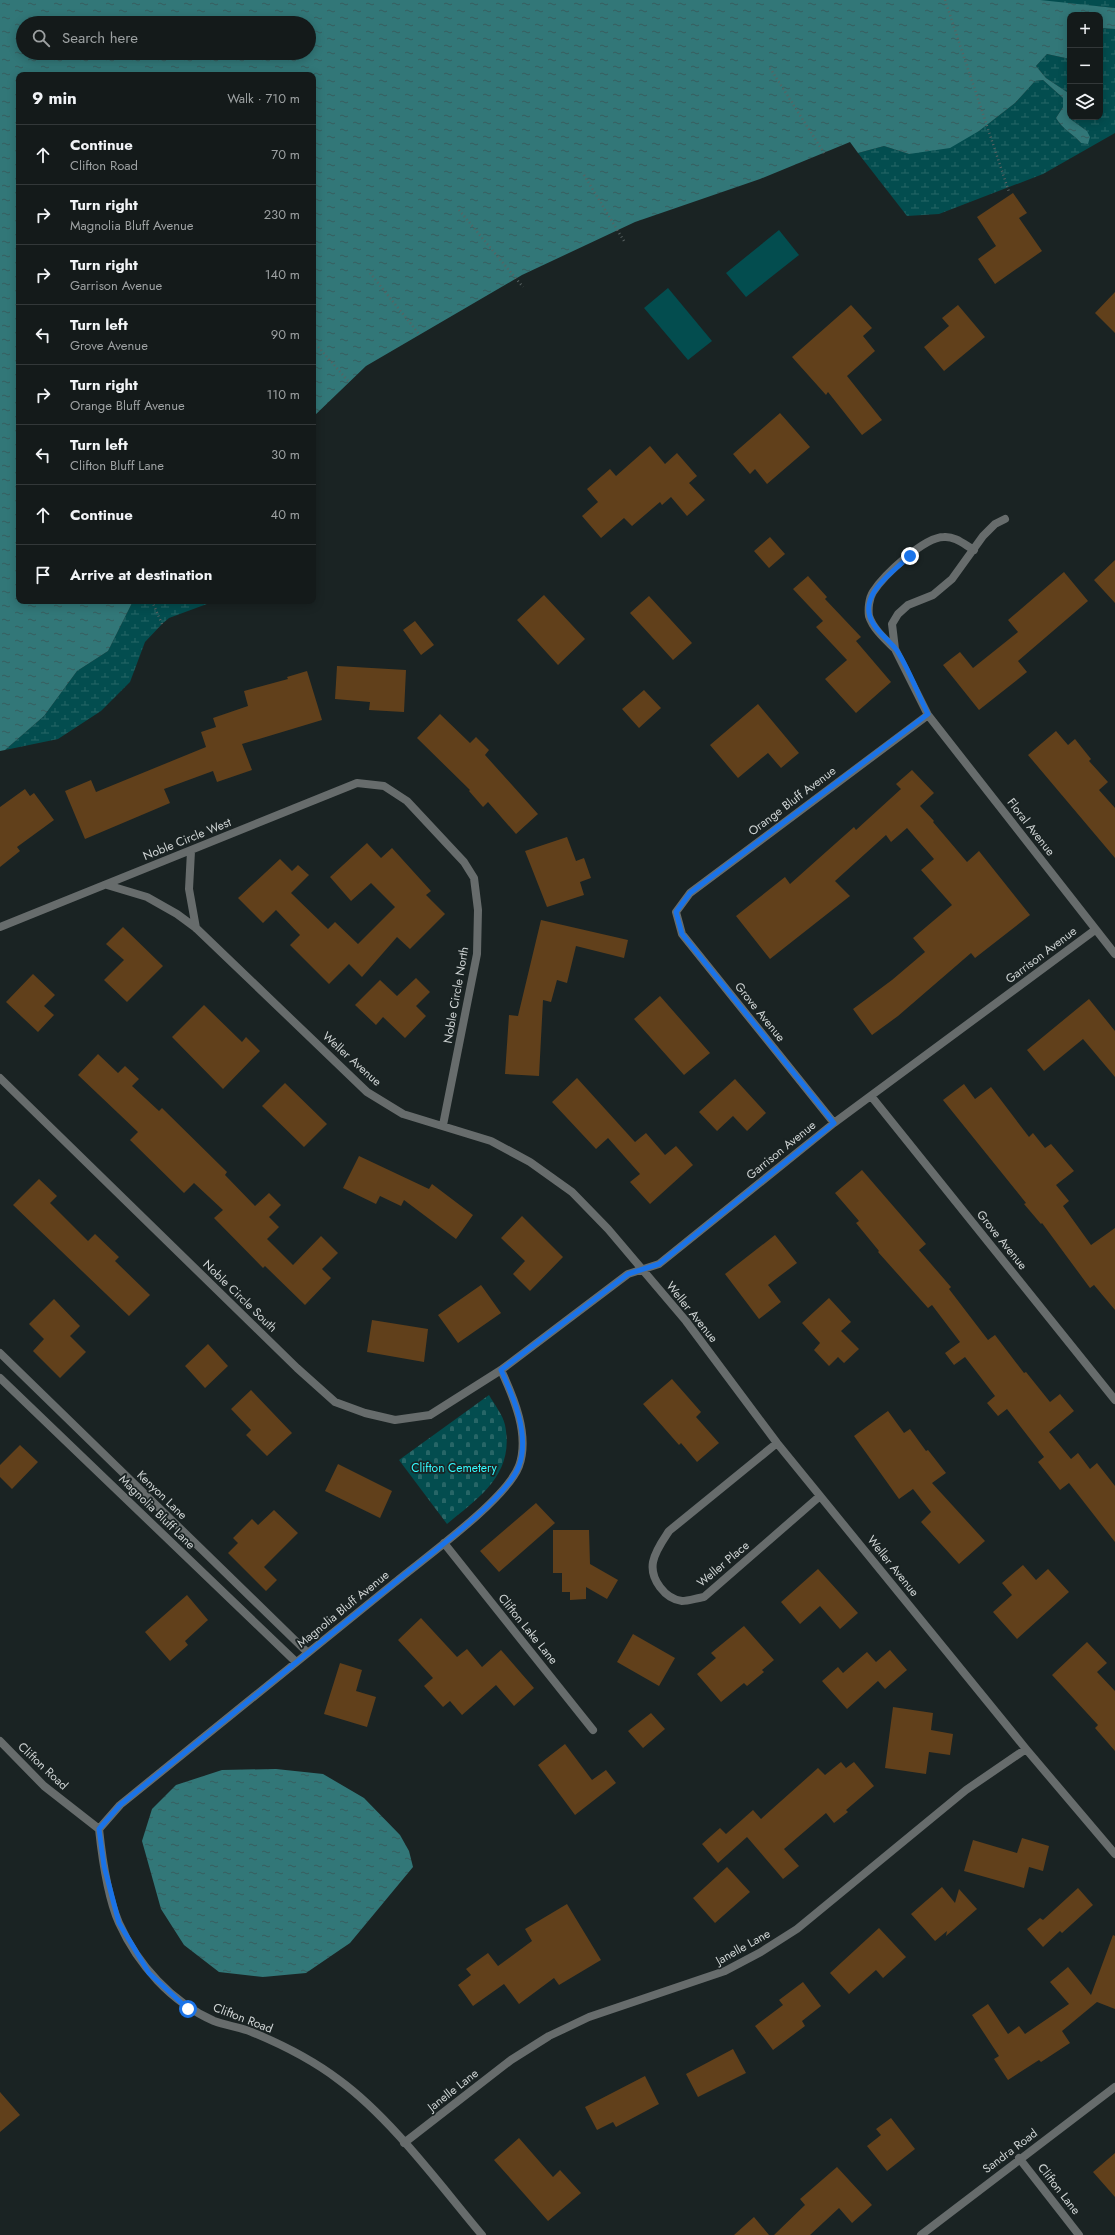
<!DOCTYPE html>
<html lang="en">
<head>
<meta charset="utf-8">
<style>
  :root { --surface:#141a1a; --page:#1d2323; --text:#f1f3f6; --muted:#9da1a2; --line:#333839 }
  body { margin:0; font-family:Jost,sans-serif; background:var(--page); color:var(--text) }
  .controls { position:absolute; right:12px; top:12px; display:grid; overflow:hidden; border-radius:8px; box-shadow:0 2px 10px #0003 }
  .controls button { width:36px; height:36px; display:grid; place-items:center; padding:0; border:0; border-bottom:1px solid var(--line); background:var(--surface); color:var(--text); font:20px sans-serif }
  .stop { position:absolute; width:12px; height:12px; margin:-9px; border:3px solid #1a73e8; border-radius:50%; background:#fff }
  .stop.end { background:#1a73e8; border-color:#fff; box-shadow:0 1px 4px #0008 }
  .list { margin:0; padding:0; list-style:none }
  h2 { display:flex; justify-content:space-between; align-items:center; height:52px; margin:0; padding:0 16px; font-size:17px }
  h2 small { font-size:13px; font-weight:400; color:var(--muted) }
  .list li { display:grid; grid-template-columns:26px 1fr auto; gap:12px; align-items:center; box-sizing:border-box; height:60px; padding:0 16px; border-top:1px solid var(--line) }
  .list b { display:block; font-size:15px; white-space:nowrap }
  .list p { margin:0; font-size:13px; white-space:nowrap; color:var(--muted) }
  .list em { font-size:13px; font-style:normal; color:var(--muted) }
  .icon { flex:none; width:22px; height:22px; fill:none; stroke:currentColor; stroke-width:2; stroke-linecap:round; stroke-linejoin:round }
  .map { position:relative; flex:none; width:1115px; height:2235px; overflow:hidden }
  .search { position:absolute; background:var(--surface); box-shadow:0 2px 10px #0003; left:16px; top:16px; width:300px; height:44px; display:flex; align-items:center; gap:10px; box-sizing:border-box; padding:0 14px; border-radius:22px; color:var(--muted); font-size:15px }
  .panel { position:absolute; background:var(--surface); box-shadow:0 2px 10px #0003; left:16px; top:72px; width:300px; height:532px; border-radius:8px }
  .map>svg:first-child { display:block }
  .wetland { fill:url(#wetland-marsh) }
  .cemetery { fill:url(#cemetery-stones) }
  .garden { fill:#034d4f }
  .water { fill:url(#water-ripples); fill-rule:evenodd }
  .building { fill:#61401b }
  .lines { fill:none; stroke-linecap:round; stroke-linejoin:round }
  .path { stroke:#5a6262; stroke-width:2.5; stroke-dasharray:1 3; stroke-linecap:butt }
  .street { stroke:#676c6c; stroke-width:8 }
  .route { stroke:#1a73e8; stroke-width:5 }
  .labels { text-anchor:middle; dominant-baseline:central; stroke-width:3.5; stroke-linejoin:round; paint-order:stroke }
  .street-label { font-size:12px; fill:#cfd4d4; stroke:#1a2323 }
  .park-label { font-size:12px; fill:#34fafe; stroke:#1a2323 }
</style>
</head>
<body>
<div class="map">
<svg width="1115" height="2235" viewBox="0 0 1115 2235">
  <defs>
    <pattern id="wetland-marsh" width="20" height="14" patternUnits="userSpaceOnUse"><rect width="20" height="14" fill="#034d4f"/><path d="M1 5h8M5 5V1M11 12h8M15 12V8" fill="none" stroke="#276667"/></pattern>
    <pattern id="cemetery-stones" width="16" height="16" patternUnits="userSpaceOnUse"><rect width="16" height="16" fill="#034d4f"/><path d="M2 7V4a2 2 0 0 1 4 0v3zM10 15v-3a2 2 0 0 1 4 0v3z" fill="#276667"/></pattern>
    <pattern id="water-ripples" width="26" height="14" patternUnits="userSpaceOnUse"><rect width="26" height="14" fill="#327778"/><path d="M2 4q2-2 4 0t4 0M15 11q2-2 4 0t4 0" fill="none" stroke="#375e5f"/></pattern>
  </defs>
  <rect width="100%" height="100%" fill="#1a2323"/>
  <path class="wetland" d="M1040,0H1115V8L1040,1Z
    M1100,28L1115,29V133L1043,174L939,214L907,216L858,153L884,146L909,154L979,131L1015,103L1035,81L1043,80L1063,98V107L1056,118C1062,129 1073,134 1081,143L1087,131L1069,118L1070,115V117H1100Z
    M1047,54L1070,59V94L1046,78L1036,66Z
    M133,601H215L169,618L162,624L145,642L130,682L101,711L58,739L5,750L44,716L77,671L108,651Z"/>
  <path class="cemetery" d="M489,1395C494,1404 503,1415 505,1425C515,1474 480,1497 447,1524L399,1460Z"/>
  <path class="garden" d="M779,230L799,255L746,297L726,273Z
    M668,288L712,341L688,360L644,308Z"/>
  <path class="water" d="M0,0H1040L1115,8V29L1100,28V15H1070V59L1047,54L1036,66L1046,78L1070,94L1069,118L1087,131L1090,137L1088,144L1081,143C1073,134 1062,129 1056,118L1063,107V98L1043,80L1035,81L1015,103L979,131L950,148L909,154L884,146L858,153L850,142L760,179L635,222L522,275L366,366L313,417V75H19V601H133L108,651L77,671L44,716L5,750L0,751ZM23,23H309V53H23Z
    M276,1769L323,1774L364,1798L400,1835L409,1851L413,1867L350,1943L306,1973L263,1977L219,1972L184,1945L161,1909L142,1841L152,1809L176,1785L222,1770Z"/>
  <path class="building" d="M1013,193L1027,213L1019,218L1042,251L995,284L978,259L996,246L977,217Z
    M1115,292V333L1095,313Z
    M851,305L872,328L863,336L875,351L847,376L882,420L862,435L828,392L826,395L792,357Z
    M958,305L985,337L944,371L924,347L949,326L942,318Z
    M780,413L810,447L767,484L755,469L750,474L733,454Z
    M650,446L665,464L677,453L697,476L689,483L705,500L687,516L671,497L662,505L660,502L632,526L624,518L601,538L582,516L598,502L587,489L610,469L616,476Z
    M770,537L785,554L769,568L754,551Z
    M1115,560V603L1094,580Z
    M1064,572L1088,601L1018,661L1027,672L979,710L943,665L960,652L973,668L1018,632L1008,620Z
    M808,576L827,597L825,599L861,637L856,641L891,682L856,713L825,679L847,660L816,627L823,621L793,589Z
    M544,595L585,639L558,665L517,620Z
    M649,596L692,643L673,660L630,613Z
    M415,621L434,645L421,655L403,630Z
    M337,666L406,670L404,712L369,710L370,702L335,699Z
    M307,671L322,720L242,744L252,770L217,782L213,771L164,789L170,803L85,839L65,791L91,780L96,792L206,747L201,732L216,727L213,718L248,706L244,691L288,679L287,677Z
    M644,690L661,708L639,728L622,709Z
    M758,704L799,753L781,768L768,753L738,778L710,745Z
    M440,714L470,743L476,737L489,750L485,755L538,814L516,834L488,802L483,807L469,791L470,790L417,738Z
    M1056,731L1068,745L1075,739L1091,759L1089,761L1108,782L1099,790L1115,808V858L1028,755Z
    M912,770L934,793L920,806L934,821L933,822L967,862L979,851L1030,915L975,958L971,953L898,1016L872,1035L853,1009L892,980L925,952L913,938L952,905L921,870L934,859L907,828L891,842L886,835L835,881L850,896L770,959L736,916L785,877L790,884L854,827L856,830L901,789L896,784Z
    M25,789L30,796L34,793L54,820L17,847L20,851L0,867V807Z
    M567,837L576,861L584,858L591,878L580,882L584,895L547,907L525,851Z
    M367,843L381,858L392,848L431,891L426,895L445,914L410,949L397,937L362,977L349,964L329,984L290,945L300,935L276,910L263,923L238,898L280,859L292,871L298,865L309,875L291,893L328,929L335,922L358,944L395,907L371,883L351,901L330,877Z
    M541,920L628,940L624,958L576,946L567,983L557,980L551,1002L543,1000L539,1076L505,1074L509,1015L518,1016Z
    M123,927L163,966L127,1002L104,980L124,960L106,944Z
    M33,974L55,995L44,1006L54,1015L38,1032L6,1002Z
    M416,978L430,992L416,1006L426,1016L405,1038L383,1017L376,1025L355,1005L380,980L397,996Z
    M660,996L710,1053L684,1075L634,1019Z
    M1089,999L1115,1031V1077L1083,1039L1044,1071L1027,1050Z
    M204,1005L242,1042L246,1037L260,1051L223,1089L172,1037Z
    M98,1054L118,1073L125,1066L139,1079L132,1086L159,1111L162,1108L227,1172L225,1175L255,1206L269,1193L281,1205L269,1217L279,1227L267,1239L293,1265L321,1236L338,1253L322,1269L331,1278L305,1305L265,1266L263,1268L214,1218L223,1210L194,1183L184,1193L130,1140L138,1132L78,1075Z
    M577,1078L635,1142L646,1133L665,1155L676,1146L693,1165L650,1204L630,1182L640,1174L608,1138L596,1149L552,1102Z
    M735,1079L766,1113L747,1131L733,1116L717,1131L699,1112Z
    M285,1083L327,1124L304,1147L262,1106Z
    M964,1084L975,1099L991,1087L1029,1137L1033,1133L1045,1148L1051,1144L1074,1171L1056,1185L1069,1201L1063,1206L1091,1245L1115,1228V1310L1094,1285L1090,1288L1042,1223L1041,1224L1024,1204L1026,1203L943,1100Z
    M359,1156L429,1189L432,1184L473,1215L456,1239L404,1200L401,1206L380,1196L376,1204L343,1188Z
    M862,1170L926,1244L919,1250L951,1287L949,1289L988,1340L995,1335L1024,1373L1026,1372L1050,1402L1060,1394L1074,1411L1049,1432L1071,1459L1078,1453L1090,1469L1097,1463L1115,1486V1542L1069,1483L1060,1490L1038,1462L1044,1457L1007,1409L998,1416L987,1403L995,1396L965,1357L954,1365L945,1353L960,1342L932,1305L928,1308L878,1252L879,1251L856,1223L859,1221L835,1193Z
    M39,1179L57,1196L50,1203L88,1241L95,1234L119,1257L115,1261L150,1295L129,1316L13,1205Z
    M522,1216L563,1257L530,1291L513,1274L525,1261L501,1238Z
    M775,1235L797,1263L768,1285L781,1302L759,1319L725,1274Z
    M481,1285L501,1313L458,1343L438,1315Z
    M829,1298L851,1322L841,1331L859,1349L844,1363L838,1357L829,1366L814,1350L820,1343L802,1323Z
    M54,1299L80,1326L70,1336L86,1352L60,1378L33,1351L44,1339L29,1324Z
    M372,1320L428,1329L424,1362L367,1352Z
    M208,1344L228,1366L205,1388L185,1366Z
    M672,1379L701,1412L696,1417L719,1443L697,1462L681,1443L679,1445L643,1404Z
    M251,1390L292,1433L267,1456L246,1435L251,1430L231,1409Z
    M888,1411L904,1433L910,1429L926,1451L928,1450L946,1473L932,1483L985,1541L959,1564L921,1522L931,1512L913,1489L899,1499L854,1436Z
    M20,1445L38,1462L12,1489L0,1477V1465Z
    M338,1464L392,1491L380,1518L325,1491Z
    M536,1503L555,1523L499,1572L480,1551Z
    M274,1510L298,1533L264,1567L277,1580L266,1591L228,1553L238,1543L233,1538L252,1519L258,1525Z
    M553,1530H589L590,1564L618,1580L607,1599L586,1587V1599L570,1600V1592H562V1573H553Z
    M1023,1565L1036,1580L1048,1569L1069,1592L1017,1639L993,1612L1012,1595L1002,1583Z
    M818,1569L858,1613L840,1629L820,1606L800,1624L781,1602Z
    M187,1595L208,1620L185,1641L188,1645L170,1661L145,1632Z
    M421,1618L457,1657L467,1649L482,1667L501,1650L534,1688L514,1706L496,1685L462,1715L450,1701L443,1707L424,1686L433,1678L398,1640Z
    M744,1626L774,1660L762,1670L764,1672L747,1686L744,1683L721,1702L697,1674L716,1658L711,1653Z
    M633,1634L675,1658L659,1686L617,1662Z
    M1087,1642L1107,1663L1097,1672L1115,1691V1751L1095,1728L1098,1725L1052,1675Z
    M890,1650L907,1670L885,1689L878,1681L847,1709L822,1681L838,1667L843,1673L867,1652L876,1662Z
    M340,1663L362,1670L356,1691L376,1697L367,1727L324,1714Z
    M893,1707L933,1713L931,1730L953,1734L950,1755L929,1752L926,1774L885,1768Z
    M651,1713L665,1729L643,1748L628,1731Z
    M565,1744L592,1780L606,1770L616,1783L575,1815L538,1765Z
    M841,1762L846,1768L854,1762L874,1786L846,1810L848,1812L834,1823L826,1813L784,1849L799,1866L783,1879L747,1837L718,1863L702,1844L720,1828L726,1834L753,1810L761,1819L818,1768L825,1775Z
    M1022,1838L1049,1846L1043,1871L1029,1867L1024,1888L964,1871L973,1840L1017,1853Z
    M727,1867L750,1892L715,1923L693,1898Z
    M942,1887L955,1903L959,1889L977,1909L946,1936L947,1931L935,1941L911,1914Z
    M1078,1888L1093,1905L1062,1933L1060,1931L1043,1947L1027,1929L1040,1918L1043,1920Z
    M567,1904L601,1960L559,1985L554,1978L519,2004L504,1984L473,2006L458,1985L471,1975L466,1969L488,1953L498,1966L532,1941L525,1929Z
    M879,1928L906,1957L883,1978L876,1970L849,1994L830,1973Z
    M1113,1935L1115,1936V2009L1097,2002L1062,2031L1070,2043L1041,2062L1039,2060L1008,2080L994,2059L999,2056L972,2015L988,2004L1008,2034L1019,2026L1025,2034L1069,2004L1050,1982L1068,1967L1091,1995Z
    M803,1982L821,2006L802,2021L805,2026L773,2050L755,2026L783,2005L779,2000Z
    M733,2049L746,2073L698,2097L686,2074Z
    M645,2076L659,2104L616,2127L613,2122L597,2130L585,2107Z
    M0,2092L20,2115L0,2132Z
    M891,2118L915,2149L887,2171L867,2146L881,2135L876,2129Z
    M519,2138L553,2177L560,2170L581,2193L548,2221L494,2160Z
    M1115,2153V2197L1093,2172Z
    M837,2167L872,2205L852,2223L839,2208L810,2235H774L805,2205L800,2199Z
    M754,2217L769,2235H734Z"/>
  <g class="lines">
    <path class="path" d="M945,0L1009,192
      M770,68L824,153
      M584,175L624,241
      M459,210L523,287
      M370,273L419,334
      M313,341L349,382
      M152,601L162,624"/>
    <path class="street" d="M1005,519L995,524L983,536L952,579L933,595L908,605L898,614L892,624L895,649L928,715L1115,954
      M895,649C886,640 873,629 869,616C868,609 869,598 873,592C884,575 924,537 944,537C955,536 965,545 974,550
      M191,851L189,889L196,928
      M107,885L147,897L177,914L196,928L367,1092L403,1114L491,1141L530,1162L572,1192L608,1229L686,1321L777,1443L1026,1749L1115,1854
      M0,927L357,783L384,786L407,801L464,862L474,878L478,910L477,954L443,1125
      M0,1078L297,1368L335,1402L365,1413L395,1420L430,1415L501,1370L628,1274L659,1264L834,1123L1095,930
      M871,1096L1115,1400
      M834,1123L682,934L676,912L690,893L928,715
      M0,1353L308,1653
      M0,1378L296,1662
      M777,1443L669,1531C663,1540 655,1551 653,1562C650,1579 665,1599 682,1601C688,1601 697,1598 704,1597L820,1496
      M444,1543L593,1730
      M0,1741L44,1786L99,1829C102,1857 108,1898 119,1923C138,1965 171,2002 214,2021C227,2026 241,2027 254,2033C283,2045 314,2061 339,2080C391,2118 440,2185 482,2235
      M99,1829L120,1805C211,1731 302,1657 393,1584C423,1559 506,1500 519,1466C530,1435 514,1398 501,1370
      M404,2143L511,2060L549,2036L589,2017L725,1971L761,1952L797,1929L966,1790L1026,1749
      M1019,2158L1079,2235
      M921,2235L1115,2087"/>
  </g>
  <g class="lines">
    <path class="route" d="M188,2009L149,1973L119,1923L104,1866L99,1829L120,1805C211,1731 302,1657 393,1584C423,1559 506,1500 519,1466C530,1435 514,1398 501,1370L628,1274L659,1264L834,1123L682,934L676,912L690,893L928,714C919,697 906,662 895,648C888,640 880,634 874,625C855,597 891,573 910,556"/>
  </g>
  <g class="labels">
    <g class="street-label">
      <text transform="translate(792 801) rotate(-37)">Orange Bluff Avenue</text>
      <text transform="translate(1031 827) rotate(52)">Floral Avenue</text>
      <text transform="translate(187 839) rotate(-22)">Noble Circle West</text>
      <text transform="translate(1041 955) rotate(-37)">Garrison Avenue</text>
      <text transform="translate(456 995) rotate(-80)">Noble Circle North</text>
      <text transform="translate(760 1012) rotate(51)">Grove Avenue</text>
      <text transform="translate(352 1059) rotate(42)">Weller Avenue</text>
      <text transform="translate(781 1150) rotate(-39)">Garrison Avenue</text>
      <text transform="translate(1002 1240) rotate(51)">Grove Avenue</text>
      <text transform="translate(240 1296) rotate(44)">Noble Circle South</text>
      <text transform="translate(692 1312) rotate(51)">Weller Avenue</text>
      <text transform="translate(162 1495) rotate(44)">Kenyon Lane</text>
      <text transform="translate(157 1512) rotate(44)">Magnolia Bluff Lane</text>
      <text transform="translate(723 1564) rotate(-40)">Weller Place</text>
      <text transform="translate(893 1566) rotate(51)">Weller Avenue</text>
      <text transform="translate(343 1609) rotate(-39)">Magnolia Bluff Avenue</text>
      <text transform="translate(528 1629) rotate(51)">Clifton Lake Lane</text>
      <text transform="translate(43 1766) rotate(43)">Clifton Road</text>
      <text transform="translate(743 1947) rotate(-29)">Janelle Lane</text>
      <text transform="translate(243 2018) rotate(21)">Clifton Road</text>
      <text transform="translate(453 2090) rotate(-38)">Janelle Lane</text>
      <text transform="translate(1010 2151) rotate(-37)">Sandra Road</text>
      <text transform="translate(1059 2189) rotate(52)">Clifton Lane</text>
    </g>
    <g class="park-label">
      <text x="454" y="1468">Clifton Cemetery</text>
    </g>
  </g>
</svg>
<div class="controls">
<button>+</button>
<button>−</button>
<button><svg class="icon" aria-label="layers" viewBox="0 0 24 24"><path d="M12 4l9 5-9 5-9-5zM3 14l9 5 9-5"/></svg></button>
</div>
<div class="stop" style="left:188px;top:2009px"></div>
<div class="stop end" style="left:910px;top:556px"></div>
<div class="search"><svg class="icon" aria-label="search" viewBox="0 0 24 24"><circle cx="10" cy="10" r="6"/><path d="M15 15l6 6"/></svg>Search here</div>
<section class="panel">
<h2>9 min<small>Walk · 710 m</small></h2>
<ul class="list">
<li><svg class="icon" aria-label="ahead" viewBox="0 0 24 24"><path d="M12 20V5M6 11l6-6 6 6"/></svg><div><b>Continue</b><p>Clifton Road</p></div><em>70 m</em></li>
<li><svg class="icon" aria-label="right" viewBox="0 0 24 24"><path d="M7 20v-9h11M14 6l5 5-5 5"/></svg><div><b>Turn right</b><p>Magnolia Bluff Avenue</p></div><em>230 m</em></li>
<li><svg class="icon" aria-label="right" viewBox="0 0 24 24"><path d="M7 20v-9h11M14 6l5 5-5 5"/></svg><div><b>Turn right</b><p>Garrison Avenue</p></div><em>140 m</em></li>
<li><svg class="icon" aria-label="left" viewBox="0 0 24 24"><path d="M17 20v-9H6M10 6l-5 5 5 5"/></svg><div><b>Turn left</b><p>Grove Avenue</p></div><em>90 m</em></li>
<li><svg class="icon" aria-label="right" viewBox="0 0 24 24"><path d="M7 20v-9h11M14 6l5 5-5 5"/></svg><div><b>Turn right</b><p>Orange Bluff Avenue</p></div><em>110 m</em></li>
<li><svg class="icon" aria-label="left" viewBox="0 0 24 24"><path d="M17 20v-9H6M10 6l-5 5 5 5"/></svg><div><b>Turn left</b><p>Clifton Bluff Lane</p></div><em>30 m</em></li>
<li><svg class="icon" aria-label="ahead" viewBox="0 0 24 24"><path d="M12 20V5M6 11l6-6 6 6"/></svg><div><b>Continue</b></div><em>40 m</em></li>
<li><svg class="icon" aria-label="arrive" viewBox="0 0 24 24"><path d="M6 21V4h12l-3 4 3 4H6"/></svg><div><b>Arrive at destination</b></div></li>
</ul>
</section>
</div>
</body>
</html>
